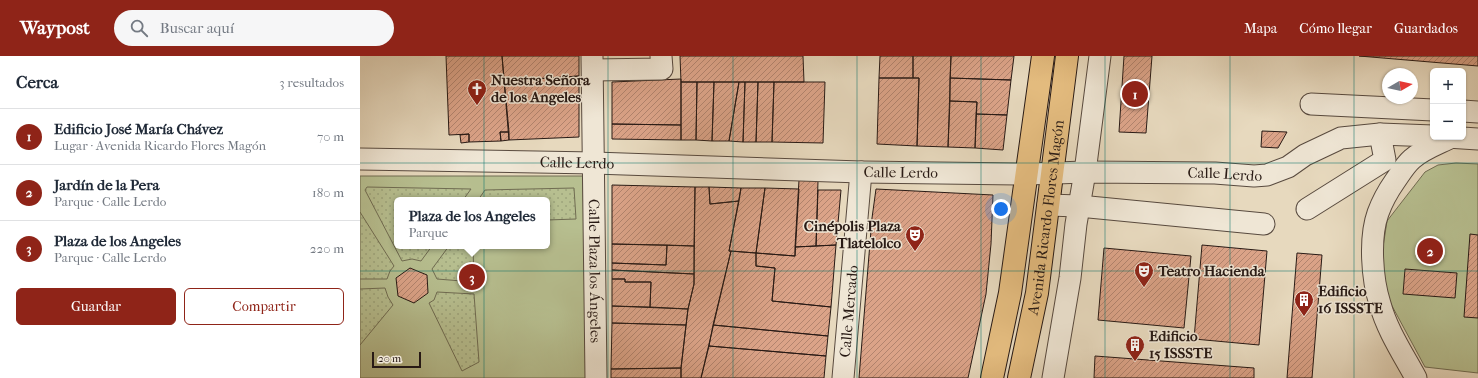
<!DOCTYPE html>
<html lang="es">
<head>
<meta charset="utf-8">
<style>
  :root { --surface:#fff; --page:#f6f6f7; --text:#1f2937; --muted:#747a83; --line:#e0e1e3; --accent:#8f2418 }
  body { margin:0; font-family:"IM FELL French Canon",serif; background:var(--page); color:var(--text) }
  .controls { position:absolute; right:12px; top:12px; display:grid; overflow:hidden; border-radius:6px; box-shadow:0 1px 3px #0004 }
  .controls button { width:36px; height:36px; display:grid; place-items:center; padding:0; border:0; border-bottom:1px solid var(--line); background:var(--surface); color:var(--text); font:20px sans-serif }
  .compass { position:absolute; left:1022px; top:12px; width:36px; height:36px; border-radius:50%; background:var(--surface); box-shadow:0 1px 3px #0004; rotate:81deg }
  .scale { position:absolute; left:12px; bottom:10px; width:49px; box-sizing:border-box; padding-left:4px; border:2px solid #281a15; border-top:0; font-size:11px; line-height:14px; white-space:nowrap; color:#281a15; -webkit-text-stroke:3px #efe6d5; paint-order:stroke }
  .you { position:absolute; left:641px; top:153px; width:14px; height:14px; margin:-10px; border:3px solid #fff; border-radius:50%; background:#1a73e8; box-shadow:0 0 0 6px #1a73e833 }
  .badge { display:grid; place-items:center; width:26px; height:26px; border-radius:50%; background:var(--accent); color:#fff; font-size:13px; font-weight:700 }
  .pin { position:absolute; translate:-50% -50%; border:2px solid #fff; box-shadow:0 1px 4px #0006 }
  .popup { position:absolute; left:34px; top:141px; width:156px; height:52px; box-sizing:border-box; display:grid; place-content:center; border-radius:6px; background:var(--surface); filter:drop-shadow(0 1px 3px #0005); font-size:13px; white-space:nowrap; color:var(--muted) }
  .popup b { font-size:15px; color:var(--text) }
  .popup::after { content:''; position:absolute; left:50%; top:100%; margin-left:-8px; border:8px solid transparent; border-top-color:var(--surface) }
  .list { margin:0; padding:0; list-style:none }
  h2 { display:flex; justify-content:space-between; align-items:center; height:52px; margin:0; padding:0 16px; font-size:17px }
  h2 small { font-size:13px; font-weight:400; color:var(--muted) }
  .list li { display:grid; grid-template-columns:26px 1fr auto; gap:12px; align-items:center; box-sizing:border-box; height:56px; padding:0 16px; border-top:1px solid var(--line) }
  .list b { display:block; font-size:15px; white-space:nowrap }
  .list p { margin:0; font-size:13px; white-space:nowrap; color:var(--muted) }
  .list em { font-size:13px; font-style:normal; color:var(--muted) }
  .actions { display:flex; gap:8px; padding:12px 16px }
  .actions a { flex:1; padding:9px 0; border:1px solid var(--accent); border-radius:6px; text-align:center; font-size:14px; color:var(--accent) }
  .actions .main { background:var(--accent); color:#fff }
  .icon { flex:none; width:22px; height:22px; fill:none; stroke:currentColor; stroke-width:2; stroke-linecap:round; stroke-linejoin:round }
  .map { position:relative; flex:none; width:1118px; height:322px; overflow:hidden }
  header { display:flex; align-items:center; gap:24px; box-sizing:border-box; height:56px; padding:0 20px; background:var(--accent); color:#fff }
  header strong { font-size:19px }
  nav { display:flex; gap:22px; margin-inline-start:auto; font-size:14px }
  .search { width:280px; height:36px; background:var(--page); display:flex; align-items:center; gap:10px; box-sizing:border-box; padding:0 14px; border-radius:22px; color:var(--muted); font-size:15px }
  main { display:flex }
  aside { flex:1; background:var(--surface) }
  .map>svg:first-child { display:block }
  .park { fill:#b7bf90; stroke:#706c52; fill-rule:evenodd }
  .garden { fill:url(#garden-dots); stroke:#706c52 }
  .building { fill:url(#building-hatch); stroke:#281a15 }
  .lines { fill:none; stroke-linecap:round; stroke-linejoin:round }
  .minor-casing { stroke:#584a3f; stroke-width:23 }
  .major-casing { stroke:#281a15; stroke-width:24 }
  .minor { stroke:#efe6d5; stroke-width:21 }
  .major { stroke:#e4bc7f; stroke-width:22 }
  .grid { fill:none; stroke:#0f766e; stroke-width:1; stroke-opacity:0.55 }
  .labels { text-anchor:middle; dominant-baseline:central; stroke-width:3; stroke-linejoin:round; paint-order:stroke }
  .poi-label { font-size:15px; font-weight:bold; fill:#281a15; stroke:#efe6d5; text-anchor:start }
  .street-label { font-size:15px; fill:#281a15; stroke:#efe6d5 }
</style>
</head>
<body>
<header>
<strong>Waypost</strong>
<div class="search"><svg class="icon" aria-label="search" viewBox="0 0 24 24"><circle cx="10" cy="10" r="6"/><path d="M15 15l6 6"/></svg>Buscar aquí</div>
<nav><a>Mapa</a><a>Cómo llegar</a><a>Guardados</a></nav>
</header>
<main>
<aside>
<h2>Cerca<small>3 resultados</small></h2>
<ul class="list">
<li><span class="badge">1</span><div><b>Edificio José María Chávez</b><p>Lugar · Avenida Ricardo Flores Magón</p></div><em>70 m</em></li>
<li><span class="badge">2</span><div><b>Jardín de la Pera</b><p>Parque · Calle Lerdo</p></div><em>180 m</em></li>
<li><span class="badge">3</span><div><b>Plaza de los Angeles</b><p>Parque · Calle Lerdo</p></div><em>220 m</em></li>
</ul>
<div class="actions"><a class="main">Guardar</a><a>Compartir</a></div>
</aside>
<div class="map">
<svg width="1118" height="322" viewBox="0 0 1118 322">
  <defs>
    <pattern id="garden-dots" width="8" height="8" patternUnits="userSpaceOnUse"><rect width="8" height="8" fill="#b7bf90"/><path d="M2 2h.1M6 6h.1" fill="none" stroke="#9da47b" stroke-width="1.8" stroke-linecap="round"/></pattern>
    <pattern id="building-hatch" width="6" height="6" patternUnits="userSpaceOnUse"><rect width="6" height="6" fill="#dba388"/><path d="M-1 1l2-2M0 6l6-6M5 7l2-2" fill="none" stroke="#b2846e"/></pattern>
  </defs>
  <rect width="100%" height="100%" fill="#e7d9be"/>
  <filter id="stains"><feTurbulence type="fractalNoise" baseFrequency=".005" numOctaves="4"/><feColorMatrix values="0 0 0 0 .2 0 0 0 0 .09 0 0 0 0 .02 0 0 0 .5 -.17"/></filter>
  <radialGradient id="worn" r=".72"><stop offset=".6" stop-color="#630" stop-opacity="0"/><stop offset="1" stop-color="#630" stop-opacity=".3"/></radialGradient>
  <path class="park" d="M1096,107L1118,108V317L1065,311L1018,224L1027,165L1065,116L1078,109Z
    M0,120H223L226,322H0ZM37,144H187V190H37Z"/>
  <path class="garden" d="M7,131L111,133L103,144H37V190H72L61,205L52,203L42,205L5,134Z
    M214,132L216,163L187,164V144H118L125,134Z
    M0,156L34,210L30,215L27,223H0Z
    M89,190H113L114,226L77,223L72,213Z
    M25,232L28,241L33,249L0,289V233Z
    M77,236L114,238L119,306L102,315L69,247L74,244Z"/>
  <path class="building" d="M86,0H142L149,76H140L141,85L109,86V78L89,79Z
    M142,0H219V20L144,25Z
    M320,0H443L444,26H321Z
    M520,0H553V22H519Z
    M553,0H591L588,91L557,90L559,22H553Z
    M591,0H654L651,24L590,22Z
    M764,0H792L786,77L759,76Z
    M999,0H1118V10Z
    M219,20V81L149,84L144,25Z
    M519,22H559L557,90L517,88Z
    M590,22L651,24L647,59L616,58L617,46L590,45Z
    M321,23V69L252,68V26Z
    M321,26H337L336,84H321Z
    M337,26H354L352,85L336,84Z
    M354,26H379L369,85H352Z
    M379,26H385L383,86L369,85Z
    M385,26H398L396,86H383Z
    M398,26H414L412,86H396Z
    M414,26H465L463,87L412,86Z
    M590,45L617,46L615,92L588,91Z
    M616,58L647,59L643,94L615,92Z
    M252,68L321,69V84L252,83Z
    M902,75L927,76L918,92L901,91Z
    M140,76H149V84L141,85Z
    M109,78V86L101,87L100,79Z
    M439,124L458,125L456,190L435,191Z
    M252,129L335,131L334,190L252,188Z
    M335,131H349L350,148L379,145L369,195H371L341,322H321V312L328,253L334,228Z
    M349,131L381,132L379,145L350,148Z
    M381,132H405L396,197L369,195Z
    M405,132L439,133L435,200L396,197Z
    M516,133L633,139L631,188L626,238L608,322H499L512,162Z
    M458,134H481L476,189L456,190Z
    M1110,178L1118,179V262L1104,261Z
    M252,188L307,189L306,209L252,207Z
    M307,189L334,190V218L252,214V207L306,209Z
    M476,189L471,251L412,245L415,212L396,210V197L435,200V191Z
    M842,189L907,195L899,289L834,283Z
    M744,192L831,200L824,272L738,264Z
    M371,195L396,197V210L415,212L412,245L471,251L468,280L353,269Z
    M937,197L962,199L952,322H927Z
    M50,212L67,219L68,237L54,247L38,240L36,222Z
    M1045,213L1097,217L1095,242L1043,238Z
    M252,214L334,218V228L328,253L290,251L291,226H265V223H252Z
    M252,223H265V226H291L290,251L252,250Z
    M252,250L328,253L326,269L252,267Z
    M252,267L326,269L321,312L251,313Z
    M353,269L468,280L466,300L349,290Z
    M349,290L466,300L464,322H341Z
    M735,300L894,312V322H734Z
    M321,312V322H251V313Z"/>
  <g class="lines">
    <defs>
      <g id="minor">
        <path id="s1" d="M232,0L236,322"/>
        <path d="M233,14L302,13L301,0"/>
        <path d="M951,48L1073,54"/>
        <path d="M1103,55L1118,56"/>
        <path d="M1087,81L1118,83"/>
        <path id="s2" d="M0,103L234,107L501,116L667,118L725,116L855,117L894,120L907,119L928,111L945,99L981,82L1020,78L1073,80"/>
        <path d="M688,149L719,150L904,168"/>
        <path d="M947,153L1025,104L1020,78"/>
        <path id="s3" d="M483,322L501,116"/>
        <path d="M693,322L710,222L716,168L725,116L740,0"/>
        <path d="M1056,322C1043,298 1027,274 1020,248C1012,223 1009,182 1018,157C1022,146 1028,135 1035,125C1040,118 1045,109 1052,103C1063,93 1078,88 1092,81"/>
      </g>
      <g id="major">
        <path d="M632,322L650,237L683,0"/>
        <path id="s4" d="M659,322L677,237L707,0"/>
      </g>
    </defs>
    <use href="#minor" class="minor-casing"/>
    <use href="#major" class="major-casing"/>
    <use href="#minor" class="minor"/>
    <use href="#major" class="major"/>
  </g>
  <path class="grid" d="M124,0V322M248,0V322M373,0V322M497,0V322M621,0V322M745,0V322M870,0V322M994,0V322M0,107H1118M0,215H1118"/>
  <defs>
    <symbol id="church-pin" viewBox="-11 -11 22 30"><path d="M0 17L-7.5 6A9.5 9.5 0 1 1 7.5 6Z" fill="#8f2418" stroke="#efe6d5"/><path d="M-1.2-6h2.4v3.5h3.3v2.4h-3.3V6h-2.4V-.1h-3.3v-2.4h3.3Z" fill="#fff"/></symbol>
    <symbol id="theatre-pin" viewBox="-11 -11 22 30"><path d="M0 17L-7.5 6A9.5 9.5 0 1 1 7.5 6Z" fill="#8f2418" stroke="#efe6d5"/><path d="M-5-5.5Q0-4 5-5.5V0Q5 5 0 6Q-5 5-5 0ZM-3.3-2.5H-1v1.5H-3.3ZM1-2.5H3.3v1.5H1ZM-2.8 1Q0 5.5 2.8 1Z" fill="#fff"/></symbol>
    <symbol id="building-pin" viewBox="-11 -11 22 30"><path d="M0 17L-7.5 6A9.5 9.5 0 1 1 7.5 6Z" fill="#8f2418" stroke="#efe6d5"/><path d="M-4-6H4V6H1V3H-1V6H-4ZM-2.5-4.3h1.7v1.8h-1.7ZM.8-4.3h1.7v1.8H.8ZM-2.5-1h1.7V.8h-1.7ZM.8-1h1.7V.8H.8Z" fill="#fff"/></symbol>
  </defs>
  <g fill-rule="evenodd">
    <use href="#church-pin" x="106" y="22" width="22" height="30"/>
    <use href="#theatre-pin" x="544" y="168" width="22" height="30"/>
    <use href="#theatre-pin" x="773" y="204" width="22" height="30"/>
    <use href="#building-pin" x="933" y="233" width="22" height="30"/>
    <use href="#building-pin" x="764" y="278" width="22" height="30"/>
  </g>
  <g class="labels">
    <g class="poi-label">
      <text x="131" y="24">Nuestra Señora<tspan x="131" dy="17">de los Angeles</tspan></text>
      <text x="541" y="170" text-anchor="end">Cinépolis Plaza<tspan x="541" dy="17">Tlatelolco</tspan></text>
      <text x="798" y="215">Teatro Hacienda</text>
      <text x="958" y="235">Edificio<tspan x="958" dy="17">16 ISSSTE</tspan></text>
      <text x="789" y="280">Edificio<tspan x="789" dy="17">15 ISSSTE</tspan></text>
    </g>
    <g class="street-label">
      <text stroke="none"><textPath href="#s2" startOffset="217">Calle Lerdo</textPath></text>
      <text stroke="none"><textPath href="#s2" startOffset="541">Calle Lerdo</textPath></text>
      <text stroke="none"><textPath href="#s2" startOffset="865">Calle Lerdo</textPath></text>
      <text stroke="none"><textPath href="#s4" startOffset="163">Avenida Ricardo Flores Magón</textPath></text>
      <text stroke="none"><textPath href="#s1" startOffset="215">Calle Plaza los Ángeles</textPath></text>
      <text stroke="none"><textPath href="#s3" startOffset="67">Calle Mercado</textPath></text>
    </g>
  </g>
  <rect width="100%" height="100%" filter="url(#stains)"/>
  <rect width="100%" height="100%" fill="url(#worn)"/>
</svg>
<div class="controls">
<button>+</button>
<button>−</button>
</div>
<svg class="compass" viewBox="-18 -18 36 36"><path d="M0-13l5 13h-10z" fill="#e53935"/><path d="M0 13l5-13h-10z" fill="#747a83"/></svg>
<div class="scale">20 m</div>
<div class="you"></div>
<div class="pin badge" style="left:775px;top:38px">1</div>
<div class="pin badge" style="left:1070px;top:195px">2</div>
<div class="pin badge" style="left:112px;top:221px">3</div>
<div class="popup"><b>Plaza de los Angeles</b>Parque</div>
</div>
</main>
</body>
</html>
